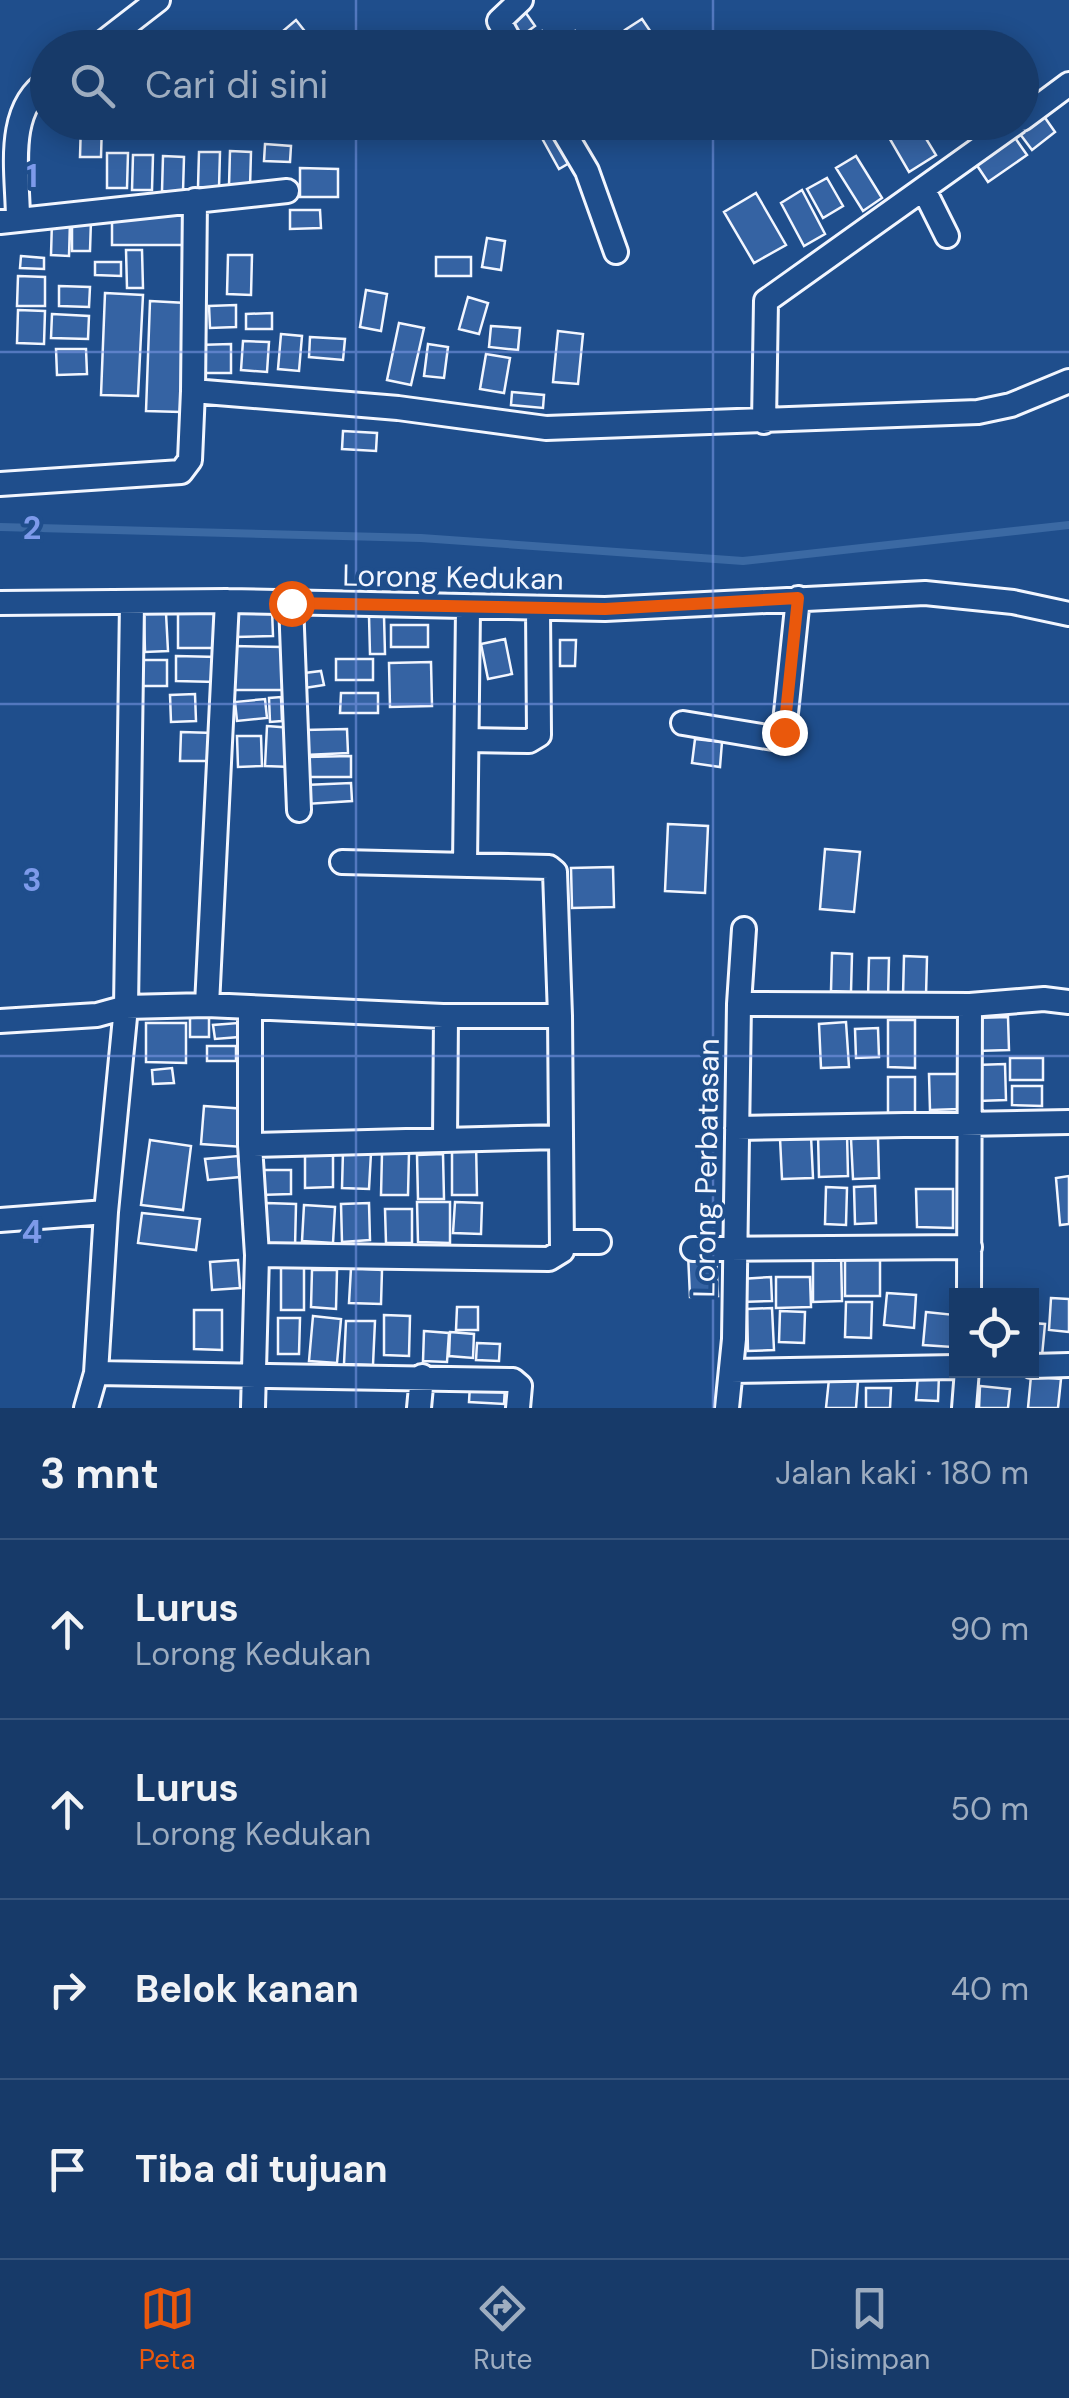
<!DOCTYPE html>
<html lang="id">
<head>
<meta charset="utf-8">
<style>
  :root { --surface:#173a69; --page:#244571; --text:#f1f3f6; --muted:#9eadc0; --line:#36547d; --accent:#ea580c }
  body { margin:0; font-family:"DM Sans",sans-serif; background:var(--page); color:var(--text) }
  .controls { position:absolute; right:30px; bottom:30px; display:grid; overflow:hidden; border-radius:0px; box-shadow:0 5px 25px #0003 }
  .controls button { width:90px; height:90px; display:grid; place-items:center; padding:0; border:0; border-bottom:2px solid var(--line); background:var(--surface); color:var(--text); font:50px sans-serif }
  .stop { position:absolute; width:30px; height:30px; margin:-22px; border:8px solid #ea580c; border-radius:50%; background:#fff }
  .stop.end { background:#ea580c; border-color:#fff; box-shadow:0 2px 10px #0008 }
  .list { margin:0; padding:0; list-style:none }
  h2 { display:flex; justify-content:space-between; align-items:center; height:130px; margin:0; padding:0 40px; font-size:42px }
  h2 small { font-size:32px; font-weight:400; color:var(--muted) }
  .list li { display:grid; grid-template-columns:65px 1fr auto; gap:30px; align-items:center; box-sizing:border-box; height:180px; padding:0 40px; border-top:2px solid var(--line) }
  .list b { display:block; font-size:38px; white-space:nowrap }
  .list p { margin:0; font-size:32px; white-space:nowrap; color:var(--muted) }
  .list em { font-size:32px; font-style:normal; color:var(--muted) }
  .icon { flex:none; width:55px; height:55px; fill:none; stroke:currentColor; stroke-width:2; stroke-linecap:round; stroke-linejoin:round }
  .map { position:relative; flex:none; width:1069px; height:1408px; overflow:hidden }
  .search { position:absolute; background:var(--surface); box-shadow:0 5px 25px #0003; left:30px; right:30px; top:30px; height:110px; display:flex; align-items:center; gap:25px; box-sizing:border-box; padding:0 35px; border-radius:55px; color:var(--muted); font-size:38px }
  .sheet { height:850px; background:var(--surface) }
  nav { display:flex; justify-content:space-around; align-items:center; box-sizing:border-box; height:140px; border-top:2px solid var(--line); background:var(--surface); font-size:28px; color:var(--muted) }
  nav a { display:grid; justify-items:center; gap:5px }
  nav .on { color:var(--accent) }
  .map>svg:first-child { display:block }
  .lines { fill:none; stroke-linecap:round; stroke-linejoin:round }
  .stream { stroke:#3b69a3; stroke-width:8 }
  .building { fill:#3563a3; stroke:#f2f6ff; stroke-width:2.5 }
  .street-casing { stroke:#f2f6ff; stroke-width:28 }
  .street { stroke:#1f4e8c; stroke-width:22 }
  .route { stroke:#ea580c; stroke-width:12 }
  .grid { fill:none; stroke:#7d9aea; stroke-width:2.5; stroke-opacity:0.55 }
  .labels { text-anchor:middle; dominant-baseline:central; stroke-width:8; stroke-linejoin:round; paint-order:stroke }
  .street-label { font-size:30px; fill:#f2f6ff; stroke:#1f4e8c }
  .grid-label { font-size:32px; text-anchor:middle; font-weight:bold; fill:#7d9aea; stroke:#1f4e8c; stroke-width:8; stroke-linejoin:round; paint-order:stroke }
</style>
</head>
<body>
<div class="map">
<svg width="1069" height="1408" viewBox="0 0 1069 1408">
  <rect width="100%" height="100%" fill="#1f4e8c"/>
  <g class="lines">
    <path class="stream" d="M0,527L421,538L743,561L1069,525"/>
  </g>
  <path class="building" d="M521,6L535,26L516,40L502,20Z
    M642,19L661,47V48H636L625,30Z
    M296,20L311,39L300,48H263Z
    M542,31L551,48H518L517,46Z
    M575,31L585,48H554L552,45Z
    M1041,112L1055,132L1032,150L1017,130Z
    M81,122H102L101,157H80Z
    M222,122H246V134H221Z
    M267,122H292L291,137L266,136Z
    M533,122H555L576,159L559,169Z
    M880,122H916L936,155L909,172Z
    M1011,132L1027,155L988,182L972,158Z
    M265,144L291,146L290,162L264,161Z
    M230,151L251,152L250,187L229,186Z
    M199,152H220L219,188L198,187Z
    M107,153H128L127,188H107Z
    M133,155H153L152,190H132Z
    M163,156L184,157L183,192L162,191Z
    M856,156L882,198L863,211L836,168Z
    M300,168L338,169V197H300Z
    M827,178L843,206L823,218L807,189Z
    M802,190L825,234L804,246L781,203Z
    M756,193L786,245L754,263L724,212Z
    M290,210H320L321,228L290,229Z
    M112,215H186V245H112Z
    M72,220H91L90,251H72Z
    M52,221L70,222L69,256L51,255Z
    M487,238L505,241L501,270L482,267Z
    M126,250H142L143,288H127Z
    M228,255H252L251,295L227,294Z
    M21,256L44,258V269L20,268Z
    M436,257H471V276H436Z
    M95,262H121V276L95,275Z
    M18,276L45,277V306H17Z
    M59,286L90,287L89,307L59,306Z
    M366,290L387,294L381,331L360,327Z
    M105,293L143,295L138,396L101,395Z
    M468,297L488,303L479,334L459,329Z
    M150,301L186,303L181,412L146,411Z
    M236,305V327L210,328L209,306Z
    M18,310L45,311L44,344L17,343Z
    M272,313V329H246V314Z
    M52,314L89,316L88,339L51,338Z
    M399,323L424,328L411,385L387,380Z
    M491,326L520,328L518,350L489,347Z
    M558,331L583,334L578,384L553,382Z
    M281,334L302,336L299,371L278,369Z
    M310,337L345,339L343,360L309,357Z
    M243,341L269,342L267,372L241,370Z
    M231,344V373H197V345Z
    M428,344L448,347L444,378L424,376Z
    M56,349H86L87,374L57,375Z
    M486,354L510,358L504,393L480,389Z
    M512,392L544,395L543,408L511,405Z
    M343,431L377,433L376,451L342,449Z
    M178,608H217V648H178Z
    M272,610L273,636L236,637L235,611Z
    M166,613L168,651L145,652L144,614Z
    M369,616H384L385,654H370Z
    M391,625H428V647H391Z
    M505,639L512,674L488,679L481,644Z
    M560,640H576L575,666H560Z
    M233,646L284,647V690H233Z
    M176,656L218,657L217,682L176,681Z
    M336,659H373V680H336Z
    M141,660H167V686H140Z
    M431,662L432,706L390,707L389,663Z
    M321,671L324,685L298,689L296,674Z
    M341,693H378V713H340Z
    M195,694L196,721L171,722L170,695Z
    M281,697L282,721L270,722L269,698Z
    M265,699L267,718L237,721L235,702Z
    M267,726L293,728L291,767L265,766Z
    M347,729L348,753L305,755L304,730Z
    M181,732L214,733V761H180Z
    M237,736H261L262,766L238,767Z
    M695,739L722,742L720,767L692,763Z
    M351,756V777H306V757Z
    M351,783L352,801L306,804L305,785Z
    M668,824L708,826L705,893L665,891Z
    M825,849L860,852L854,912L820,909Z
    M613,867L614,907L572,908L571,868Z
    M832,953L852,954L851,992L831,991Z
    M904,956L927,957L926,996H903Z
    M869,958H889L888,1000L868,999Z
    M190,1009H209V1037H190Z
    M1008,1017L1009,1050L976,1051L975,1018Z
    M888,1020H915V1068L888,1067Z
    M846,1022L849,1067L821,1068L819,1024Z
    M146,1023H186V1063L146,1062Z
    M238,1023L239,1037L215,1039L213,1025Z
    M878,1028L879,1057L856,1058L855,1029Z
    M207,1046H236V1061H207Z
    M1010,1058H1043V1080H1010Z
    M1005,1064L1006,1100L978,1101L976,1065Z
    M172,1068L174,1083L153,1084L152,1070Z
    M929,1074H959L960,1109L930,1110Z
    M888,1077H915V1114H888Z
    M1012,1086H1042V1106L1012,1105Z
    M204,1106L246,1109L243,1147L201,1144Z
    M847,1133L848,1176L819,1177L818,1134Z
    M811,1136L813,1178L782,1179L780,1138Z
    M878,1138L879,1178L853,1179L851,1139Z
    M150,1140L191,1146L183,1210L141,1205Z
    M452,1140H476L477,1195H452Z
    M333,1146V1187L305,1188V1147Z
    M343,1151L371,1153L369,1189L342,1188Z
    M382,1153H409L408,1195H381Z
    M443,1154L444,1199H418L417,1155Z
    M238,1156L240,1177L208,1180L205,1159Z
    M259,1170H291V1194L259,1195Z
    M1069,1176V1224L1060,1225L1056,1178Z
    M875,1186L876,1223L855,1224L854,1187Z
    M826,1187L847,1188L846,1225L825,1224Z
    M916,1189H953V1228L917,1227Z
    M417,1202H450V1243L418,1242Z
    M455,1202L482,1203L481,1234L453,1233Z
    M266,1203L296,1204L295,1248L264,1247Z
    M369,1203L370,1240L342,1242L341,1204Z
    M304,1205L335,1207L333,1243L302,1241Z
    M385,1209H412V1243H386Z
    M142,1213L200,1219L196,1250L138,1243Z
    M813,1252H841L842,1301L813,1302Z
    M716,1253L718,1296L690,1297L688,1254Z
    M845,1256H880V1296H845Z
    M238,1260L240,1288L212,1290L210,1262Z
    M281,1267H304V1310H281Z
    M351,1268L382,1270L381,1304L349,1303Z
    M312,1270H337L336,1309L311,1307Z
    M771,1277L772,1301L741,1302V1279Z
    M776,1277H810L811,1307L776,1308Z
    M887,1293L916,1295L914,1328L884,1325Z
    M1051,1298L1069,1299V1332L1049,1330Z
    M846,1302H872L871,1338L845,1337Z
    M457,1307H478V1330H456Z
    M772,1308L774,1350L748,1351L747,1309Z
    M194,1310H222V1350L194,1349Z
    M780,1311L805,1312L804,1343L779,1342Z
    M926,1312L955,1315L952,1347L923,1345Z
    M384,1315L410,1316L409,1356L384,1355Z
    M313,1316L341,1319L337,1363L309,1361Z
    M278,1318H300L299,1354H278Z
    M346,1321H375L373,1365L344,1364Z
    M1032,1323L1045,1324L1042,1356L1032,1355Z
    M424,1331L449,1333L447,1362L423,1361Z
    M450,1332L474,1334L473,1358L449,1356Z
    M477,1343L500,1344L499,1361L476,1360Z
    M918,1374L939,1375L938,1401L916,1400Z
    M1031,1376L1061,1379L1058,1408H1028Z
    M829,1379L858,1381L856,1408H826Z
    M470,1385L505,1387L504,1404L469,1402Z
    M980,1386L1010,1389L1008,1408H979Z
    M866,1388H891L890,1408H866Z"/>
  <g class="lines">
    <defs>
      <path id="street" d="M96,48L158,0
        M514,48L499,21L521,0
        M1022,119L1069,84
        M558,122L587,171L616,252
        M924,190L947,236
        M195,200L193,391L398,408L546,428L978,412L1011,405L1069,381
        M18,220C18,174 4,110 48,81
        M0,222L287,191
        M764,422L766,301L1017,122
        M0,484L181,472L190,460L193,391
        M0,603L227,601L605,609L925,593L1013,602L1069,614
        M291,603L299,810
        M683,723L773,738L784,732L798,598
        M468,740L529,741L539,735L538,609
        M465,865L468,609
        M739,1004L970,1005L1044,999L1069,1002
        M207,1005L227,601
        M250,1009V1145L257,1255L549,1259L562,1251L560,1016L555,872L549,867L342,862
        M0,1021L97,1015L126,1007L207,1005L443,1016H560
        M737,1128L1069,1122
        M445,1139L446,1016
        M250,1145L561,1137
        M0,1220L106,1212
        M564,1242H599
        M693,1249L970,1247
        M969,1296L970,1005
        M1032,1366L1069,1365
        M731,1371L956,1367
        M96,1373L513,1380L520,1386L518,1408
        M86,1408L96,1373L106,1212L126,1007L132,603
        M253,1408L257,1255
        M419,1408L422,1376
        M727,1408L734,1339L739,1004L744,929
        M964,1408L967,1370"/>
    </defs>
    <use href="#street" class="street-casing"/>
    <use href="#street" class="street"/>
  </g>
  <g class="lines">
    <path class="route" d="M291,603L605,609L798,598L784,732"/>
  </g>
  <path class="grid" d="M356,0V48M713,0V48M356,122V1408M713,122V1408M0,352H1069M0,704H1069M0,1056H1069"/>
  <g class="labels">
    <g class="street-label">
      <text transform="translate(453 577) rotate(1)">Lorong Kedukan</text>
      <text transform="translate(706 1168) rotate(-89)">Lorong Perbatasan</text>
    </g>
  </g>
  <g class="grid-label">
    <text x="32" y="187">1</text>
    <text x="32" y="539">2</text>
    <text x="32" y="891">3</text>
    <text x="32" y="1243">4</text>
  </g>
</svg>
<div class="controls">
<button><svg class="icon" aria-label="locate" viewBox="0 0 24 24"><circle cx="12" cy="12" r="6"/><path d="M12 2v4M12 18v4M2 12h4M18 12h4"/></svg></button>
</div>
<div class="stop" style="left:291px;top:603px"></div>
<div class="stop end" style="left:784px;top:732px"></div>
<div class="search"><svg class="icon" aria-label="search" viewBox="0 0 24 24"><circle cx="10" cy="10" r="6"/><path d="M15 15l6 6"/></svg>Cari di sini</div>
</div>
<section class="sheet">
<h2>3 mnt<small>Jalan kaki · 180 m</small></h2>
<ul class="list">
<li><svg class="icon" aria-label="ahead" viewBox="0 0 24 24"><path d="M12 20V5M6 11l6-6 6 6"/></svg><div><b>Lurus</b><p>Lorong Kedukan</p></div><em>90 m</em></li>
<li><svg class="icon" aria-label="ahead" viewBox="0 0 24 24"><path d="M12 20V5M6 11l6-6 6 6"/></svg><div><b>Lurus</b><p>Lorong Kedukan</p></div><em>50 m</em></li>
<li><svg class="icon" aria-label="right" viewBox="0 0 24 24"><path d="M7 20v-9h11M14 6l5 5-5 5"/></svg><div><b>Belok kanan</b></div><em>40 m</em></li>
<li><svg class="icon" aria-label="arrive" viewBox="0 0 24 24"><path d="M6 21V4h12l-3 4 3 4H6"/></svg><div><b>Tiba di tujuan</b></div></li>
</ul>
</section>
<nav>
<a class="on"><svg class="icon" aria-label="map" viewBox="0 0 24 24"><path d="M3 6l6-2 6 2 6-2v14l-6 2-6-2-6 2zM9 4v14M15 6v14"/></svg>Peta</a>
<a><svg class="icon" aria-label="directions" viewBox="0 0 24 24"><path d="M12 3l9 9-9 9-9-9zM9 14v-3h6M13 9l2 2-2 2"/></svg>Rute</a>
<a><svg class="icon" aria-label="saved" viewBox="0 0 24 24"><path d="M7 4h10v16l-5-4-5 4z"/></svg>Disimpan</a>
</nav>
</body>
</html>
